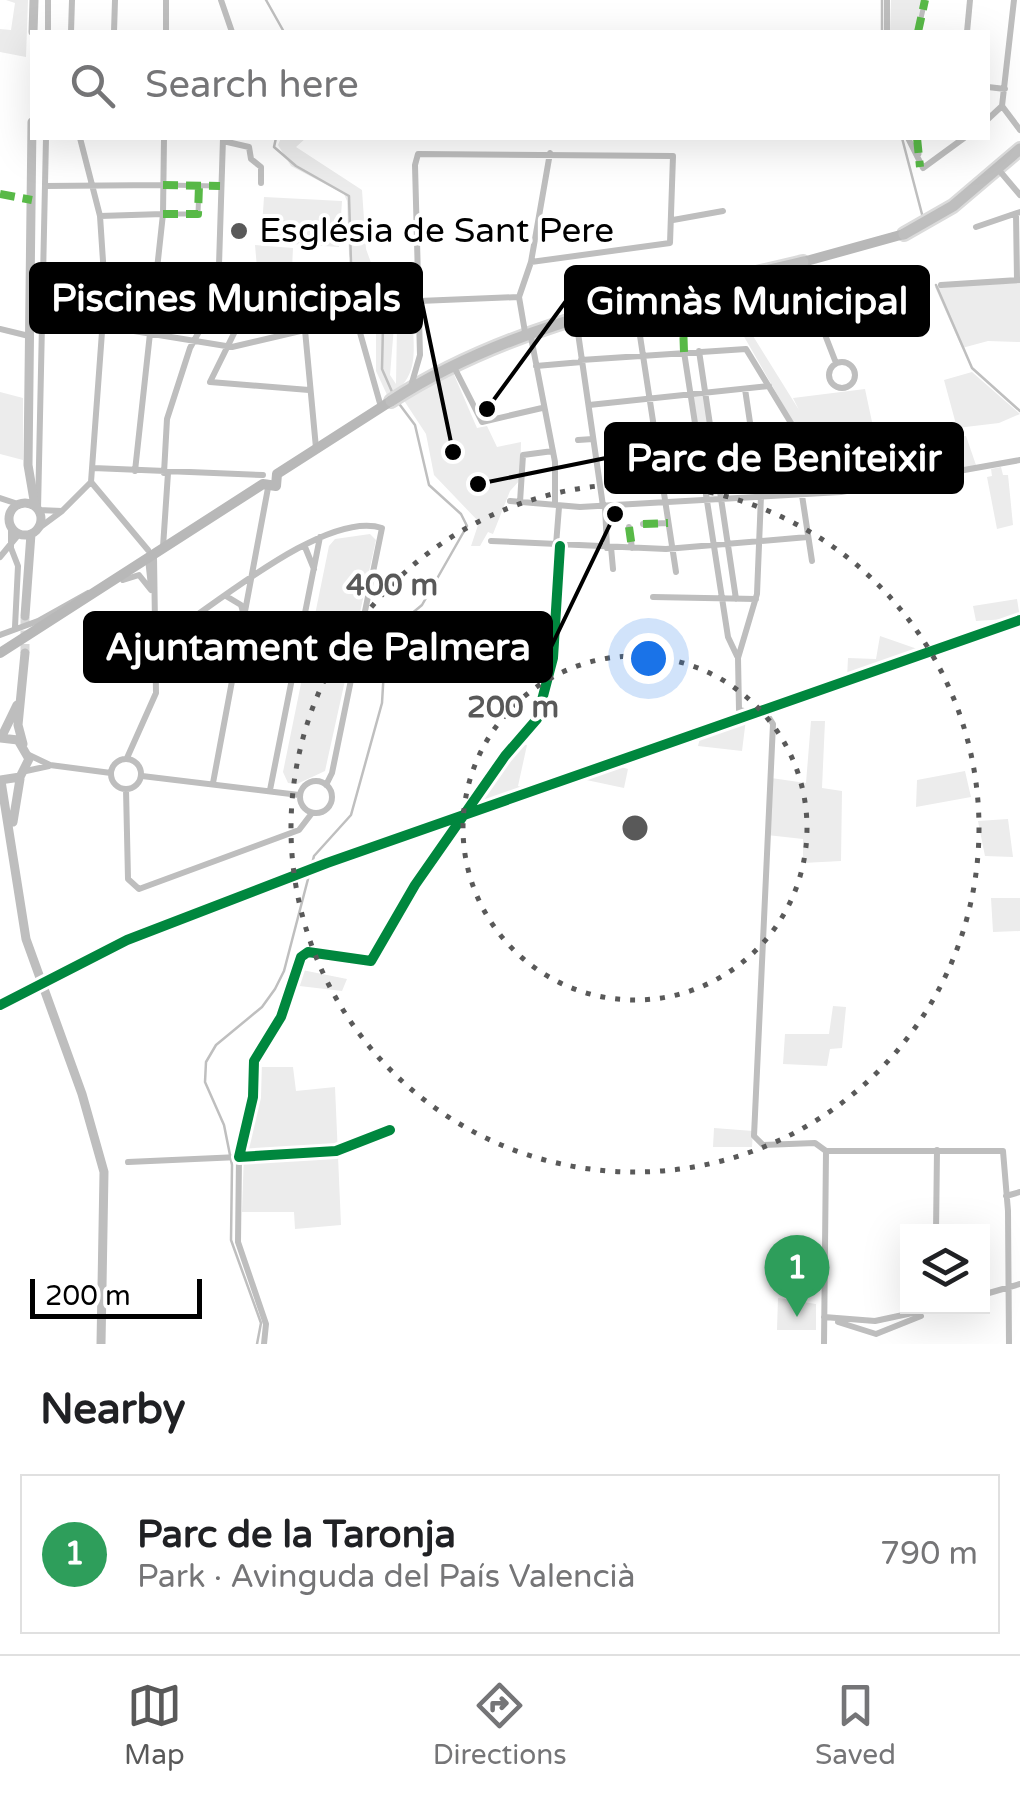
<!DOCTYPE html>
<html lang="en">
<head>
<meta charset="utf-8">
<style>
  :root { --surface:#fff; --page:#f2f2f2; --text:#202124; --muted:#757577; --line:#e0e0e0; --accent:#595959 }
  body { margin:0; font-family:"Varela Round",sans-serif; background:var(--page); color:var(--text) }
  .controls { position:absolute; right:30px; bottom:30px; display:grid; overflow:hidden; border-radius:0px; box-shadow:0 10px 40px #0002 }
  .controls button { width:90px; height:90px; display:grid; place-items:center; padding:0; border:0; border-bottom:2px solid var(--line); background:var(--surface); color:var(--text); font:50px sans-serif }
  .scale { position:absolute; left:30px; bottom:25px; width:172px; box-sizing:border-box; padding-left:10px; border:5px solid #000; border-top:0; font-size:28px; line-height:35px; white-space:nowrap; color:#000; -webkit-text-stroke:8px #fff; paint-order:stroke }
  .you { position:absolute; left:648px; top:658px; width:35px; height:35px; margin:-25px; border:8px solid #fff; border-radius:50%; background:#1a73e8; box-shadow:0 0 0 15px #1a73e833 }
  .badge { display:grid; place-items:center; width:65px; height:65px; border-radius:50%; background:var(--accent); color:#fff; font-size:32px; font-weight:700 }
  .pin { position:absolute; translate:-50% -82px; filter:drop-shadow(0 2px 5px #0008) }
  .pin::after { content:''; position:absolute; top:52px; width:35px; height:30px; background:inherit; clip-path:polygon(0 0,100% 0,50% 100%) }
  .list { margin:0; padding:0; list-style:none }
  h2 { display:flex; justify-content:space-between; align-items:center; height:130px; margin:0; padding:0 40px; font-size:42px }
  h2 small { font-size:32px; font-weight:400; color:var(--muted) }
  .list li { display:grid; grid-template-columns:65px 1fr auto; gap:30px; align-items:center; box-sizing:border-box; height:160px; margin:0 20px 20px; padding:0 20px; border:2px solid var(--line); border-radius:0px }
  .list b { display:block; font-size:38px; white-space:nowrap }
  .list p { margin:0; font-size:32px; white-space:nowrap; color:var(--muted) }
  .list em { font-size:32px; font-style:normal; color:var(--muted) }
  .icon { flex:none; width:55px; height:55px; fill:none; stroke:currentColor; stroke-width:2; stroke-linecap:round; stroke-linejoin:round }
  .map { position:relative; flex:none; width:1020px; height:1344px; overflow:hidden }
  .search { position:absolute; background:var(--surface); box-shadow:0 10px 40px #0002; left:30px; right:30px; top:30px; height:110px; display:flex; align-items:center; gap:25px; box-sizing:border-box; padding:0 35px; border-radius:0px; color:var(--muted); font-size:38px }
  .sheet { height:310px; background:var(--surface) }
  nav { display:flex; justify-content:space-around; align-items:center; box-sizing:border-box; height:140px; border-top:2px solid var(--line); background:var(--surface); font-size:28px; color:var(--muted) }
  nav a { display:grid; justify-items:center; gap:5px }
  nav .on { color:var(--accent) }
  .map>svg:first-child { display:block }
  .green { fill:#ececec }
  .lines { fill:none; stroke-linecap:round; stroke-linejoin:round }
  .stream { stroke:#bfbfbf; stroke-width:2.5 }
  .tertiary-tunnel { stroke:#d9d9d9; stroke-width:9; stroke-dasharray:9 4.5; stroke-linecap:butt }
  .trunk-casing { stroke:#dbdbdb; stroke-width:16 }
  .pedestrian { stroke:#bebebe; stroke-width:5 }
  .minor { stroke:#bebebe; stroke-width:6 }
  .tertiary { stroke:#bebebe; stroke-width:9 }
  .secondary { stroke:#b8b8b8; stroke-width:10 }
  .trunk { stroke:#bebebe; stroke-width:11 }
  .quiet { stroke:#58b947; stroke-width:8; stroke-dasharray:15 8; stroke-linecap:butt }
  .cycleway-casing { stroke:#fff; stroke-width:16 }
  .cycleway { stroke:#00873e; stroke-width:10 }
  .ring { fill:none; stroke:#595959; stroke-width:5; stroke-dasharray:5 10 }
  .poi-dot { fill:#595959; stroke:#fff; stroke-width:4 }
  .labels { text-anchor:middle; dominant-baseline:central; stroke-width:8; stroke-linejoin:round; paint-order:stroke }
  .poi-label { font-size:35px; fill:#000; stroke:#fff; text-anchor:start }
  .centre { fill:#595959; stroke:#fff; stroke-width:5 }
  .ring-label { font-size:30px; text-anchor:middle; font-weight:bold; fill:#595959; stroke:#fff; stroke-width:8; stroke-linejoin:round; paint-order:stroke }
  .leader { fill:none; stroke:#000; stroke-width:4 }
  .callout-dot { fill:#000; stroke:#fff; stroke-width:4 }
  .callout { fill:#000; stroke:#000; stroke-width:4 }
  .callout-label { font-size:38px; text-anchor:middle; font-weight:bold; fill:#fff }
</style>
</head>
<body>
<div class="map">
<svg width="1020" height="1344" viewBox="0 0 1020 1344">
  <rect width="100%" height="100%" fill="#fff"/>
  <path class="green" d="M6,0H28L26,57L0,52V29L11,30L15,3Z
    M891,0H923L916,32H890Z
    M281,138H306L296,147L362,190L366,249L394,326L390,375L396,384L397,325L413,324C414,356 418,378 388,397L376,371V322L373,316L362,319L356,294L361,292L349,255L347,201L344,194L291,166L278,145Z
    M264,197L342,201L339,247L261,242Z
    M255,245L293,248L292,269L257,268Z
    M1020,283V342L988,341L962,348L935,287Z
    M740,315L799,410L793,398L865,389L875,436L820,442L815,437L839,489L804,490L792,420L735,321H721V316Z
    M452,370L477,428L487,426L497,447L521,442L520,480L510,491L493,534L488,532L480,546H471L479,522L434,475L426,434L403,399Z
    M972,372L1020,414L999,423L957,428L944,380Z
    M0,392L23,398V460L0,454Z
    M704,396L718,495L708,496L693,397Z
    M966,436L977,468L893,483L885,460L928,455L925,441Z
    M1001,467L1003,475H1008L1013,525L997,529L987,477L992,476L991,469Z
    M370,534L376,540L374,549L325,771L297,784L288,783L283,772L329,546L335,539Z
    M1017,599L1020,618L976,621L973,606Z
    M880,636L926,652L847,679L848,658L876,659Z
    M746,719L742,751L698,746L701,734Z
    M811,721H825L822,788L842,791L841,861L803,863V839L767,835L771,778L806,783Z
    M521,744L527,745L518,786L532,791L468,813Z
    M615,765L628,769L624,788L577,778Z
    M965,771L971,797L916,807L917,780Z
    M1008,819L1013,857L985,856L978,821Z
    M991,898H1020V931L993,932Z
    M297,969L347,979L342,991L291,985Z
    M833,1006L846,1007L842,1048L830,1049L827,1066L783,1064L785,1034H829Z
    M256,1067H293L296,1091L335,1087L341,1225L295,1229L294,1212H242L244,1152L256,1091Z
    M714,1128L753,1131L752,1147H713Z
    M778,1298L816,1304V1330H777Z"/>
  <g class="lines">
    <path class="stream" d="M266,0L284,32
      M882,0V32
      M276,138L274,147L296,166L349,196L351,263L383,326L382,369L393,394
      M902,138L923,218
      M936,285L972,368L1020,411
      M257,1344L261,1323L231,1240L232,1165L224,1125L205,1082L206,1062L216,1045L262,1007L275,989L284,971L314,856L351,815L382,703L386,635L422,605L467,526L461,514L429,485L415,425L397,401"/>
    <path class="tertiary-tunnel" d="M25,653V616"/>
    <defs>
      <path id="trunk" d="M904,234L953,206L1020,149
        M391,401C516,320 660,297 803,262"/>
    </defs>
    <use href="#trunk" class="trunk-casing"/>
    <path class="pedestrian" d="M918,32L925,0
      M917,138L919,154
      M163,185L220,186
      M163,214H198L199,185"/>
    <path class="minor" d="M221,0L232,32
      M887,0V32
      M48,32V0
      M71,32L72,0
      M114,32L115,0
      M166,32V0
      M967,32L970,0
      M988,87L1005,89
      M1002,106L1014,0
      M1002,106L1020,130
      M988,119L1002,106
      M908,138L923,168L964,138
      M223,141L249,147L251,159L261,167V183
      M998,169L1020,195
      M45,186L163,185
      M1016,214L1017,280
      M100,216L163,214
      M673,220L723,211
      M976,227L1020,212
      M803,263L808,291L836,363
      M941,285L1020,280
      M691,289L692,322
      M419,301L519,297
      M635,303L676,572
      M30,314L232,347L356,318
      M576,319L603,506
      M704,322L683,324L684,352L728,637L737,656
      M0,329L29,336
      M305,330L316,448
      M525,332L519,297L531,262L550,153
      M530,332L555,462V505
      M699,351L736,599
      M581,360L746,349L791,423L812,561
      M829 375a13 13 0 1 1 26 0a13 13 0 1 1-26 0Z
      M453,365L482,422L542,408
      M536,366L582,362
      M411,386L420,355L415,165L418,154L673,156L670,243L531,262
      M745,389L761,496L757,594L738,658L739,710L768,716L773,724L754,1136L763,1145L815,1143L826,1151
      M309,390L210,382L248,305L346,283L381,407
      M589,405L769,386
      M578,440L593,439
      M93,468L263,475
      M135,471L163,214L164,138
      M164,473L167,419L190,348L218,297L223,138
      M91,482L148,550
      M0,498L18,504
      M510,501L580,507L841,492L1020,460
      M520,502L523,455L553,451
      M605,506L607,548
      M62,511L91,482L105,291L100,216L80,138
      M643,524L668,523
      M629,527L632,548
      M11,528V548L18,566L15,627
      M39,528L62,511L38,510L46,138
      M491,541L666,549L808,537
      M556,545L559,507
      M163,547L168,473
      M305,547L314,569
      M611,547L613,569
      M0,557L19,534
      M148,559L151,586
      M123,580L139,575L151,590
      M226,596L241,605L243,612
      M653,597L756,599
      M0,635L38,621L88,593
      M153,635L174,631C220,601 328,510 382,528L332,773L326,785
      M29,755L50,765L111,773
      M127,758L156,693L154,556
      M111 774a15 15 0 1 1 30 0a15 15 0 1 1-30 0Z
      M26,771L49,766
      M142,776L299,795
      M300 797a16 16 0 1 1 32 0a16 16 0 1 1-32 0Z
      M213,783L268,488
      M126,789L128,879L139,889L299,830L312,813
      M270,790L320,537
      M390,1130L336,1151L239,1157L253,1097L254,1061L281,1017L301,957L308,952L371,961L415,885L505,756L537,719L553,658L560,546
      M826,1151H1003L1008,1211L1009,1344
      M128,1162L239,1157L238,1242L266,1324L264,1344
      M1006,1196L1020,1192
      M936,1232L937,1150
      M982,1295L1020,1284
      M824,1317L875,1321L945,1306
      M838,1322L876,1334L921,1316
      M824,1344L826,1151"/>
    <path class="tertiary" d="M33,32L34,0
      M32,122L28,465L35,506
      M9 519a16 16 0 1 1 32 0a16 16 0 1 1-32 0Z
      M25,616L31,534
      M0,738L18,740L29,759L20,777L0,780
      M1,738L17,705
      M23,744L18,725L25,653
      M1,781L26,939L82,1094L104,1172L101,1344
      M13,822L20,779"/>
    <path class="secondary" d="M803,262L904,234
      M277,474L391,401
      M263,484L276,486L277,474
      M0,653L263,484"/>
    <use href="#trunk" class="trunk"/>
    <path class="quiet" d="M918,32L925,0
      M917,138L920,167
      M163,185L220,186
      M0,194L32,200
      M163,214H198L199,185
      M691,289L692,322
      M684,352L683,324L704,322
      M643,524L668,523
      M629,527L632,548"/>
    <defs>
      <path id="cycleway" d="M0,1005L127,940L327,863L1020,620
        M390,1130L336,1151L239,1157L253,1097L254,1061L281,1017L301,957L308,952L371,961L415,885L505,756L537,719L553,658L560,546"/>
    </defs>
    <use href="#cycleway" class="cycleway-casing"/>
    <use href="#cycleway" class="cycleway"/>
  </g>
  <g class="ring">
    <circle cx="635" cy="828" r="172"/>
    <circle cx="635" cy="828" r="344"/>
  </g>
  <circle class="poi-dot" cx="239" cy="231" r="10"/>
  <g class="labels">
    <g class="poi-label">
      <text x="259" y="231">Església de Sant Pere</text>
    </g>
  </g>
  <circle cx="635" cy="828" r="15" class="centre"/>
  <g class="ring-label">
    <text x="392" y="595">400 m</text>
    <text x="513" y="717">200 m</text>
  </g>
  <path class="leader" d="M453 452L421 298M487 409L566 301M478 484L606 458M615 514L551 647"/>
  <g class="callout-dot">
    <circle cx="453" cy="452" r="10"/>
    <circle cx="487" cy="409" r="10"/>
    <circle cx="478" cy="484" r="10"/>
    <circle cx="615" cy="514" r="10"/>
  </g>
  <g class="callout">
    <rect x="31" y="264" width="390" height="68" rx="10"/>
    <rect x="566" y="267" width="362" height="68" rx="10"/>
    <rect x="606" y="424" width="356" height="68" rx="10"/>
    <rect x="85" y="613" width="466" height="68" rx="10"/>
  </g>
  <g class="callout-label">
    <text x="226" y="311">Piscines Municipals</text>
    <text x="747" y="314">Gimnàs Municipal</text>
    <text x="784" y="471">Parc de Beniteixir</text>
    <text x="318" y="660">Ajuntament de Palmera</text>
  </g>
</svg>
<div class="controls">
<button><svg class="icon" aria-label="layers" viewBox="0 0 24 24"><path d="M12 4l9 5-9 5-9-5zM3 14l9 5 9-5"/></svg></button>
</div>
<div class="scale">200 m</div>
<div class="you"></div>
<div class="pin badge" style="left:797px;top:1317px;background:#2e9e5b">1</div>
<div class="search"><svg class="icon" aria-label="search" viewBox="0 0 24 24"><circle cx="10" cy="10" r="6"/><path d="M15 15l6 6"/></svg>Search here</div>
</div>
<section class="sheet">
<h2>Nearby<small></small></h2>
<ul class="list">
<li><span class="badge" style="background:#2e9e5b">1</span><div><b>Parc de la Taronja</b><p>Park · Avinguda del País Valencià</p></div><em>790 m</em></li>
</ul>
</section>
<nav>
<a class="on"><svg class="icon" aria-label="map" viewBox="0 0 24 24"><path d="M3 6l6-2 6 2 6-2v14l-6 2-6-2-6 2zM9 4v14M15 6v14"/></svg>Map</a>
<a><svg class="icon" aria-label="directions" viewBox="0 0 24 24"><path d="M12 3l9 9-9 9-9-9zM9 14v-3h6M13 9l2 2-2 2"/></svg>Directions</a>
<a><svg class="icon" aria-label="saved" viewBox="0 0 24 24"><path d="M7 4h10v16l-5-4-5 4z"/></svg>Saved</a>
</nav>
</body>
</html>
